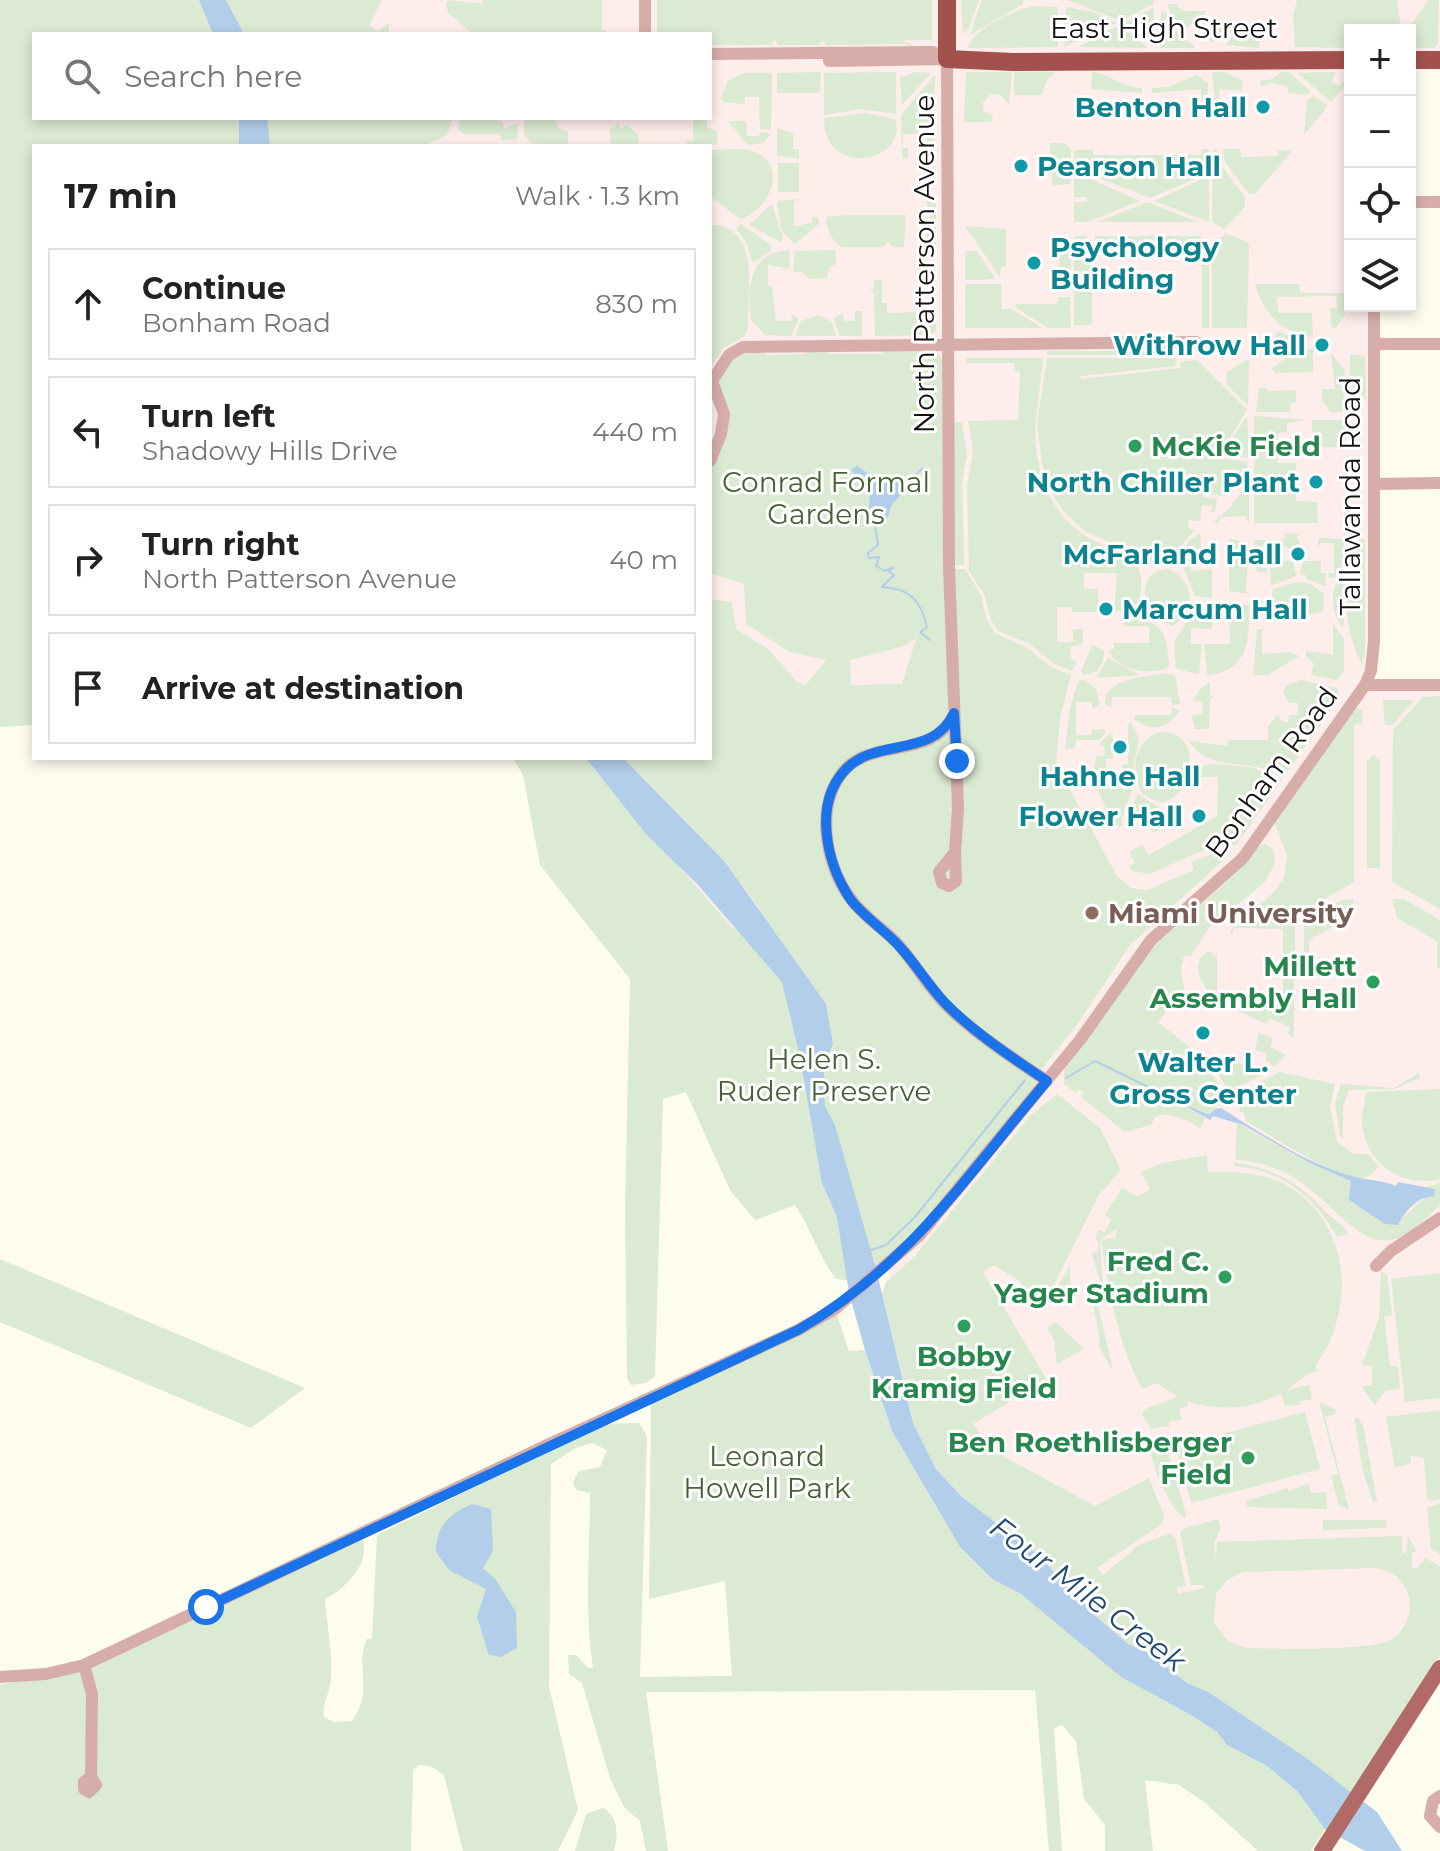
<!DOCTYPE html>
<html lang="en">
<head>
<meta charset="utf-8">
<style>
  :root { --surface:#fff; --page:#f2f2f2; --text:#222; --muted:#767676; --line:#e0e0e0 }
  body { margin:0; font-family:Montserrat,sans-serif; background:var(--page); color:var(--text) }
  .controls { position:absolute; right:24px; top:24px; display:grid; overflow:hidden; border-radius:0px; box-shadow:0 4px 12px #0003 }
  .controls button { width:72px; height:72px; display:grid; place-items:center; padding:0; border:0; border-bottom:2px solid var(--line); background:var(--surface); color:var(--text); font:40px sans-serif }
  .stop { position:absolute; width:24px; height:24px; margin:-18px; border:6px solid #1a73e8; border-radius:50%; background:#fff }
  .stop.end { background:#1a73e8; border-color:#fff; box-shadow:0 2px 8px #0008 }
  .list { margin:0; padding:0; list-style:none }
  h2 { display:flex; justify-content:space-between; align-items:center; height:104px; margin:0; padding:0 32px; font-size:34px }
  h2 small { font-size:26px; font-weight:400; color:var(--muted) }
  .list li { display:grid; grid-template-columns:52px 1fr auto; gap:24px; align-items:center; box-sizing:border-box; height:112px; margin:0 16px 16px; padding:0 16px; border:2px solid var(--line); border-radius:0px }
  .list b { display:block; font-size:30px; white-space:nowrap }
  .list p { margin:0; font-size:26px; white-space:nowrap; color:var(--muted) }
  .list em { font-size:26px; font-style:normal; color:var(--muted) }
  .icon { flex:none; width:44px; height:44px; fill:none; stroke:currentColor; stroke-width:2; stroke-linecap:round; stroke-linejoin:round }
  .map { position:relative; flex:none; width:1440px; height:1851px; overflow:hidden }
  .search { position:absolute; background:var(--surface); box-shadow:0 4px 12px #0003; left:32px; top:32px; width:680px; height:88px; display:flex; align-items:center; gap:20px; box-sizing:border-box; padding:0 28px; border-radius:0px; color:var(--muted); font-size:30px }
  .panel { position:absolute; background:var(--surface); box-shadow:0 4px 12px #0003; left:32px; top:144px; width:680px; height:616px; border-radius:0px }
  .map>svg:first-child { display:block }
  .education { fill:#fdedeb }
  .green { fill:#dbead2; fill-rule:evenodd }
  .water { fill:#b2ceea }
  .lines { fill:none; stroke-linecap:round; stroke-linejoin:round }
  .stream { stroke:#b2ceea; stroke-width:2 }
  .minor { stroke:#d7ada9; stroke-width:12 }
  .major { stroke:#b26a66; stroke-width:16 }
  .highway { stroke:#a3514d; stroke-width:18 }
  .route { stroke:#1a73e8; stroke-width:10 }
  .culture-dot { fill:#0f9aa8; stroke:#fff; stroke-width:3 }
  .leisure-dot { fill:#2e9e5b; stroke:#fff; stroke-width:3 }
  .education-dot { fill:#8d6e63; stroke:#fff; stroke-width:3 }
  .labels { text-anchor:middle; dominant-baseline:central; stroke-width:6; stroke-linejoin:round; paint-order:stroke }
  .street-label { font-size:28px; fill:#13120e; stroke:#fff }
  .culture-label { font-size:28px; font-weight:bold; fill:#0d838f; stroke:#fff; text-anchor:end }
  .leisure-label { font-size:28px; font-weight:bold; fill:#27864d; stroke:#fff; text-anchor:end }
  .park-label { font-size:28px; fill:#456232; stroke:#fff }
  .education-label { font-size:28px; font-weight:bold; fill:#785e54; stroke:#fff; text-anchor:start }
  .water-label { font-size:30px; font-style:italic; fill:#204b71; stroke:#fff }
</style>
</head>
<body>
<div class="map">
<svg width="1440" height="1851" viewBox="0 0 1440 1851">
  <rect width="100%" height="100%" fill="#fefcef"/>
  <path class="education" d="M209,0H1440V60L1410,61V30H1350V306H1374L1372,671L1374,688L1440,685V1668L1366,1783L953,1466L887,1268L607,758H710V146H252L251,118H710V34H231Z"/>
  <path class="green" d="M0,0H382L369,26L378,31L389,23V34H34V118H453L447,135L423,146H34V725L0,727Z
    M450,0L482,4L483,0H602V29L612,34H473L448,13L446,3Z
    M657,0H932V40H903L916,47L930,44L908,51L907,44L826,45L824,40L818,45H778L775,40L771,45H710V34H650L657,32Z
    M961,0H979L969,28L963,34Z
    M982,0H1023V4L970,35Z
    M1067,0H1154L1153,4L1121,21Z
    M1297,0H1397L1401,30H1350V48L1295,47L1293,16Z
    M1428,0H1439L1438,44L1434,48H1410L1408,30Z
    M1167,4H1176L1183,11H1205V17L1179,31Z
    M1035,6L1058,7V47L968,48C974,28 1016,9 1035,6Z
    M1066,7L1094,12L1117,23L1064,47Z
    M1154,7V8L1153,45L1124,23Z
    M1161,11H1165L1174,30L1196,48H1161Z
    M1234,23L1225,39L1209,42L1210,23Z
    M1241,23L1261,24L1259,48L1226,45Z
    M1120,25L1148,48L1078,47L1119,25Z
    M1350,71V80L1331,102L1298,73L1335,72L1332,83L1340,86Z
    M821,72L820,93H777V73Z
    M896,72V114L861,109L824,115V73Z
    M915,72L931,73L902,105L900,73L902,77Z
    M966,72H1012L1009,104L999,94H991L983,102V110L993,116L991,122H964Z
    M1014,72H1056L1047,80L1042,95H1014Z
    M1092,72C1107,72 1121,88 1142,88V93L1091,89Z
    M1212,72H1224L1243,81L1242,91L1220,89L1219,103H1215Z
    M1281,72H1289L1310,91L1309,95L1288,93L1287,86L1271,83L1261,87L1260,81L1272,79Z
    M743,73H772L771,129H760L759,97H745V104L724,102L721,98L728,81Z
    M935,75L932,158H926L927,134H903V148H908V159L902,158L901,115Z
    M1197,75L1208,83L1207,103H1202L1201,89L1152,93V88L1168,87Z
    M1313,95L1328,106L1304,135L1307,101Z
    M865,113L895,119C909,163 823,179 824,118Z
    M460,118L502,121L504,128L518,123L517,139L501,140L500,134H464L458,130Z
    M524,118L555,119L558,128L568,131V145L531,143L524,133Z
    M693,120L707,121V128L718,131L717,145H687V141L693,140Z
    M617,121L621,128L627,125L638,134L639,145H611L610,128L616,127Z
    M728,121H746L747,136H759L760,132L771,134L763,143L747,145Z
    M777,128L793,133V149H799V159L777,156Z
    M1050,143H1064L1071,149V184L1052,185Z
    M1201,149H1209L1205,175L1150,198L1087,173H1074V150H1093V155H1201Z
    M1223,149H1240L1242,157L1277,156L1279,150L1292,151L1255,194H1249L1225,162Z
    M710,150C724,150 742,147 755,152C790,166 768,212 740,219L710,196Z
    M1213,150H1217L1220,164L1245,197V207L1224,229L1212,222Z
    M778,163H799V192H778Z
    M1205,178L1209,180V222L1154,201Z
    M1074,179H1091L1140,201L1088,222H1074V202H1087L1086,197H1074Z
    M799,199L794,202V226L812,223V217H818L819,224L795,244L781,230L777,201Z
    M926,199H936V244L922,247L927,246V232L922,231V226L930,218Z
    M1145,203H1150L1198,222H1097Z
    M772,204L783,238L781,242L749,225Z
    M845,215H906L904,247H893L888,242L883,247H841C830,238 826,229 827,217Z
    M741,224L771,245V250L755,262L751,260L748,245L736,228Z
    M718,225C761,234 747,296 748,328L745,336L724,348L710,368V226Z
    M965,226L1006,229V266L1001,267L1000,277Z
    M1226,233L1249,243L1247,328H1212V248Z
    M1074,236H1087L1085,256H1092V325H1074Z
    M1095,236H1201V245H1095Z
    M1059,245H1071V290H1059Z
    M1207,245L1209,246V328H1202V249H1207Z
    M789,250L790,269L768,265V286H772L776,321H791L792,315L799,318L791,336L765,335L751,320C747,288 749,252 789,250Z
    M835,250L836,264L829,268L827,278L810,279L802,272H793L795,251Z
    M965,251H977L995,279L965,280Z
    M874,280H882V303H887V313L926,312L927,308H937L936,332L928,335L875,336L874,294L870,289H874Z
    M965,284H1001L1002,309H1011L1043,328H965Z
    M1255,284H1299L1300,293H1345V315L1336,328L1331,327L1330,308H1337L1336,296L1277,297L1278,313H1312L1313,337C1286,335 1263,316 1255,284Z
    M1059,297H1070L1071,328H1048L1016,308V304H1057Z
    M855,311H862V336H840L833,318L843,314L844,321H855Z
    M818,315L832,322L836,336H795L801,321Z
    M1276,331L1299,339V347L1276,355Z
    M756,349L765,351L767,355L805,354L809,349L826,350L828,354H881L883,350L936,349L945,365L943,562L954,569H965L981,595L986,618L995,633L1026,647L1051,667L1071,675L1060,719L1056,764L1117,876L1131,888L1147,890L1194,870L1191,862L1220,851L1228,856L1131,944L1078,1023L1042,1069L1033,1089C996,1135 909,1265 854,1280C849,1281 841,1279 836,1279C818,1255 811,1229 795,1205L755,1220L730,1190L686,1092L663,1099L655,1376L646,1383L631,1385L627,1378L625,1209L630,979L540,865L523,775L513,758H586L733,929L762,912L725,862L623,758H710V599L732,602L736,629L768,649L797,682L805,686L826,660L790,652L746,624L744,584L710,573V466L720,450L718,383L730,360ZM916,639L902,684L851,685L850,660L901,647Z
    M1313,349V372L1275,373L1271,369L1291,354Z
    M1047,351H1152V355H1047Z
    M1331,353L1345,370L1343,412H1330L1322,400V389H1335Z
    M1350,354L1365,356L1366,400L1350,383Z
    M966,358H1043C1039,409 1026,441 1048,492C1056,511 1071,527 1089,538C1112,552 1145,552 1141,588C1140,598 1141,603 1135,611H1114L1117,573H1084V589H1098V612H1072L1071,607H1057V642H1073V629H1083V644L1070,647L1071,659L1077,662L1072,671L1053,663L1030,644L998,631L991,620L985,596L969,571L967,486L973,452L968,421L1018,420L1020,372L1015,371L1014,363H966Z
    M1047,358H1175L1176,366L1081,376V379L1181,368L1180,362L1197,360L1247,410L1229,439L1226,455L1215,457L1247,462V477L1227,478L1225,496L1208,494L1210,475L1206,474L1203,497L1217,499L1215,511L1211,513L1212,506L1202,505L1200,521L1189,520L1188,528L1194,530L1168,563L1143,564L1128,551L1085,531L1065,513L1052,494L1042,463L1037,424Z
    M1246,360H1249L1248,406L1226,384L1227,372Z
    M1259,388H1267V391L1296,390V402L1290,404V412H1256Z
    M1247,416L1249,458L1229,455L1231,440Z
    M1254,416L1307,420L1287,423V432L1278,433V463H1296V501L1317,502L1318,523H1254Z
    M1312,420H1344V448L1312,446Z
    M957,422H962L967,455L962,482L964,565H955L952,424Z
    M1249,482V524L1245,516L1220,517L1219,523H1213L1230,507Z
    M1200,533L1202,554H1191V571L1212,569V598L1195,596L1182,564L1188,541Z
    M1285,533L1301,534L1297,536L1300,543L1290,548L1262,544V568H1267V573L1257,572L1254,540H1284Z
    M1229,538L1249,544L1246,589L1249,594L1229,591Z
    M1319,538L1344,539V560L1335,578H1329V573H1334V543H1321L1318,548Z
    M1365,539V651L1362,664C1343,630 1340,575 1359,540Z
    M1275,561H1293L1296,576L1271,586L1270,568H1275Z
    M1303,561H1321V573H1326L1325,586L1306,579V575H1300Z
    M1168,569C1189,578 1194,595 1187,616L1173,626L1153,617C1140,599 1141,570 1168,569Z
    M1343,572L1344,625L1342,627C1330,609 1329,589 1343,572Z
    M1298,582L1311,584L1324,594L1323,611L1298,618L1276,611L1271,601L1273,589Z
    M1200,601H1212V629L1191,628V644H1202L1199,674L1176,669L1174,642Z
    M1229,605H1249C1249,639 1250,672 1207,675L1204,644H1230Z
    M1124,619C1162,619 1167,631 1169,667C1149,676 1118,671 1108,650L1114,649V643H1149V626H1124Z
    M1333,624L1344,639V672L1336,680L1311,675L1314,664L1306,656V651L1333,655Z
    M1257,629H1267L1262,630V654L1289,652L1299,656L1268,675H1253Z
    M1092,645L1104,650L1103,662L1097,671L1084,675L1081,672Z
    M1108,658L1140,675L1096,678Z
    M1165,673L1175,676L1180,704L1172,705L1171,697H1112L1111,707L1105,704C1104,678 1145,677 1165,673Z
    M1084,680L1096,689L1100,704L1092,709V702H1076V735H1091L1092,730L1105,729V733L1099,740H1076L1075,747L1065,750L1070,708L1078,681Z
    M1301,680L1337,688L1340,697L1284,777C1248,756 1210,774 1189,741L1227,746L1228,740H1268V726L1278,715L1282,722H1288L1289,715H1298V703H1289L1283,692L1287,685Z
    M1210,682V695L1214,697L1210,699L1209,729H1195L1192,716L1202,713L1203,702L1193,701L1200,689Z
    M1440,696V909L1392,882L1393,730L1423,697Z
    M1383,700H1412L1413,702L1392,725H1385Z
    M1172,707L1179,711C1168,730 1151,732 1134,719L1136,715H1171Z
    M1356,707L1363,711L1362,724L1354,725V882L1295,916V966H1283V929L1234,928L1232,935L1230,931L1275,891L1284,877L1287,856L1275,823Z
    M1131,722L1139,738L1132,776L1122,777V765L1128,764V723Z
    M1159,732C1202,727 1198,795 1161,803L1142,794C1130,771 1133,743 1159,732Z
    M1109,734H1113V759H1106V787H1122V779H1132C1135,798 1119,809 1122,826L1112,825L1109,832L1105,824L1111,820L1098,790L1091,789L1096,756L1105,755L1104,747L1099,744Z
    M1374,755L1380,761V868H1367V761Z
    M1210,764L1251,767L1282,780L1236,845L1213,846L1150,874L1132,871L1129,866L1135,862L1129,852L1142,845L1149,855L1217,816L1218,777H1202V787L1190,784L1195,770Z
    M1138,794L1178,819L1154,833L1138,816L1124,823Z
    M1266,844L1274,851L1275,863L1266,881L1208,929L1191,956L1184,955L1181,969L1184,989L1158,1022L1197,1053L1193,1058L1206,1065L1230,1102L1228,1108L1218,1105L1209,1116L1196,1111L1205,1118L1201,1129C1192,1122 1168,1110 1155,1117L1151,1125L1125,1132L1081,1097L1084,1092L1079,1089L1076,1093L1064,1084V1068L1149,950L1222,886L1258,846Z
    M1354,899L1349,917L1309,940V968H1304L1307,952H1304V921L1342,900Z
    M1392,899H1404L1440,920V968H1437V941L1397,918Z
    M1210,951L1217,957V998L1230,999L1227,1005C1209,997 1182,965 1210,951Z
    M1283,975H1294V1038L1288,1034L1290,1027L1270,1018L1266,1024L1229,1006L1233,999H1283Z
    M1259,1032L1273,1039L1270,1047L1286,1055L1274,1066L1266,1061V1053L1255,1050Z
    M1213,1057L1271,1070V1071L1238,1087L1236,1096H1232L1211,1063Z
    M1279,1072L1335,1084L1330,1106L1337,1142L1354,1154H1368L1379,1167C1373,1172 1367,1179 1358,1179C1336,1177 1268,1134 1246,1121L1244,1112H1239L1243,1092Z
    M1419,1073L1420,1078L1394,1089L1349,1090L1343,1107V1139L1340,1136L1335,1104L1341,1084L1394,1088Z
    M1440,1089V1179C1402,1188 1365,1163 1362,1124C1361,1112 1365,1103 1366,1092Z
    M1057,1094L1100,1128L1121,1170L1098,1196L1049,1295L1029,1297L1019,1281L994,1265L983,1272L1047,1380L973,1424L992,1450L1095,1506L1149,1478L1164,1515L1162,1524L1097,1568L1103,1575L1139,1545L1171,1533L1176,1540L1186,1586L1177,1587L1178,1594L1204,1588L1205,1585H1191L1180,1533L1182,1529L1218,1519L1221,1528L1214,1543L1216,1559L1217,1542L1402,1536V1553H1406L1408,1536L1416,1550L1412,1553V1567L1408,1568H1417L1426,1558L1440,1567V1655L1352,1792L1216,1697L1187,1683L1149,1653L1128,1644L1098,1618L1037,1554L962,1497L936,1469L913,1423L882,1294L886,1282L914,1257L1032,1114ZM1377,1568C1392,1571 1403,1579 1408,1594C1414,1613 1405,1633 1388,1641C1364,1651 1275,1649 1246,1648L1229,1642L1214,1623L1216,1594L1227,1580L1243,1572Z
    M1237,1123L1310,1163L1351,1181L1350,1201L1378,1219H1401L1435,1189L1426,1187L1440,1183V1204C1374,1281 1353,1218 1299,1181C1279,1167 1258,1162 1235,1159Z
    M1207,1155L1208,1172C1233,1171 1259,1172 1282,1183C1351,1219 1358,1308 1315,1366L1318,1371L1308,1374L1287,1390L1309,1385L1312,1399L1299,1402L1300,1405L1285,1406L1281,1393C1252,1410 1219,1411 1187,1401L1188,1406L1179,1409L1182,1419L1169,1422L1170,1426L1151,1429L1142,1414L1145,1409L1178,1397L1157,1383L1142,1389C1118,1342 1108,1291 1101,1239L1115,1238L1117,1229L1100,1239L1103,1290L1091,1252L1097,1253L1099,1244L1095,1237L1099,1230L1105,1232L1111,1220L1105,1214L1122,1188L1137,1196L1150,1190L1141,1172L1162,1163Z
    M1234,1163C1273,1167 1300,1183 1326,1212C1333,1220 1345,1225 1348,1234L1337,1237C1315,1197 1281,1170 1234,1166Z
    M0,1259L305,1388L251,1428L0,1322Z
    M1070,1265L1071,1301L1058,1304L1052,1296Z
    M1381,1271L1387,1275L1392,1315L1384,1316L1390,1366H1398L1400,1389L1385,1391L1375,1405L1361,1386L1372,1385V1366L1362,1365L1379,1318Z
    M1440,1273V1398L1405,1402L1391,1279Z
    M1097,1300L1113,1371L1098,1345L1100,1340L1093,1304H1087Z
    M835,1309L849,1351L865,1350L892,1431L960,1547L992,1579L1021,1594L1121,1677L1191,1715L1217,1732L1227,1745L1267,1766L1297,1791L1325,1829L1311,1851H1258L1204,1802L1179,1785L1145,1780L1153,1851H1105V1825L1084,1799L1076,1741L1062,1725L1054,1728L1062,1851H1049L1035,1690L646,1692L668,1851H646L640,1821L624,1807L610,1778L582,1683L569,1674L568,1655H576L588,1668H593C584,1610 590,1552 590,1493L576,1490L573,1482L579,1471L600,1467L607,1450L592,1443L576,1448L551,1464L549,1687L578,1810L558,1851H463L444,1775L430,1766L419,1765L413,1770L411,1851H0V1684L41,1679L363,1539C370,1565 345,1589 325,1599C327,1627 334,1658 330,1685C328,1697 322,1704 324,1717L334,1722L352,1721C375,1687 354,1668 367,1639H372L377,1535L604,1424L639,1423L647,1436L640,1677L732,1676L725,1581L649,1599L651,1398Z
    M1056,1322L1084,1349L1057,1364L1054,1340L1047,1328Z
    M1319,1402L1335,1409L1336,1414L1325,1417L1349,1509L1339,1506L1331,1476L1338,1474Z
    M1440,1410V1500L1430,1501L1427,1499L1424,1458L1411,1456V1463L1395,1468L1386,1417Z
    M1305,1412L1320,1469L1191,1503L1175,1446Z
    M1354,1418H1359L1364,1429L1377,1502H1373L1363,1471Z
    M1164,1438L1186,1514L1185,1518C1170,1511 1148,1460 1151,1443Z
    M1309,1483L1311,1493L1326,1492L1327,1509L1247,1507L1246,1501L1287,1488L1289,1491Z
    M1440,1503V1554L1431,1548L1427,1508Z
    M1323,1520H1387L1386,1528L1323,1530Z
    M603,1808C619,1817 618,1835 614,1851H575L586,1814Z"/>
  <path class="water" d="M199,0H226L244,34H213Z
    M239,118H267L270,146H239Z
    M857,466L882,483L913,481L891,506L885,526L868,525L870,493L851,470Z
    M586,758H623L725,862L826,1004L833,1044L824,1063V1092L825,1106L835,1125L876,1269L913,1423L936,1469L962,1497L1037,1554L1098,1618L1128,1644L1149,1653L1187,1683L1210,1693L1309,1760L1377,1812L1402,1851H1365L1325,1829L1297,1791L1267,1766L1227,1745L1217,1732L1191,1715L1121,1677L1021,1594L992,1579L960,1547L892,1431L865,1350L849,1293L837,1217L822,1183L800,1057L782,982L698,885L646,834Z
    M1179,1102L1209,1115L1215,1109L1221,1108C1261,1133 1309,1166 1355,1177C1369,1181 1380,1179 1396,1186L1398,1182L1435,1189L1434,1197C1419,1195 1405,1211 1398,1225L1385,1224L1349,1200L1351,1181L1310,1163L1243,1125L1213,1116L1210,1120Z
    M472,1504L491,1509L493,1551L483,1568L496,1580L516,1612L517,1648L501,1657L489,1655L477,1617L486,1589L449,1570L436,1552C436,1526 449,1514 472,1504Z"/>
  <g class="lines">
    <path class="stream" d="M911,479L923,468
      M875,525L878,545L868,553L869,558L879,557L876,566L885,571L893,567L889,572L894,575L882,587C910,588 921,601 927,627L920,632L930,640
      M1066,1078L1095,1061L1179,1102
      M868,1251L886,1245L915,1217L1025,1080"/>
    <path class="minor" d="M645,0V34
      M710,54L933,52L947,59
      M947,59L949,567L958,808L955,852L939,872L942,883L949,886L956,881L955,852
      M829,61L947,59
      M1410,202H1440
      M1374,344H1440
      M710,461L721,434L724,414L712,381L729,355L743,347L1196,342
      M1374,484L1440,483
      M1365,685H1440
      M953,716C933,760 871,737 843,772C814,808 826,870 854,903C867,919 885,930 899,945C915,964 927,985 944,1003C971,1031 1014,1059 1047,1081
      M1376,1266L1391,1251L1440,1218
      M84,1665L92,1694L91,1777L84,1782V1789L89,1792L96,1785L91,1777
      M0,1677L46,1674L84,1665L543,1447L798,1330L835,1309L919,1236L1080,1040L1151,940L1243,858L1365,685L1371,671L1374,641V306
      M1440,1796L1433,1801L1430,1816L1440,1827"/>
    <path class="major" d="M1322,1851L1440,1668"/>
    <path class="highway" d="M947,0V59L1013,62L1350,60
      M1410,60H1440"/>
  </g>
  <g class="lines">
    <path class="route" d="M206,1607L798,1330C908,1267 967,1175 1047,1081C1014,1059 972,1031 945,1003C928,985 916,964 899,946C885,930 864,917 851,900C827,865 812,804 846,769C877,737 933,759 954,713L957,761"/>
  </g>
  <g class="culture-dot">
    <circle cx="1263" cy="107" r="8"/>
    <circle cx="1021" cy="166" r="8"/>
    <circle cx="1034" cy="263" r="8"/>
    <circle cx="1322" cy="345" r="8"/>
    <circle cx="1316" cy="482" r="8"/>
    <circle cx="1298" cy="554" r="8"/>
    <circle cx="1106" cy="609" r="8"/>
    <circle cx="1120" cy="747" r="8"/>
    <circle cx="1199" cy="816" r="8"/>
    <circle cx="1203" cy="1033" r="8"/>
  </g>
  <g class="leisure-dot">
    <circle cx="1135" cy="446" r="8"/>
    <circle cx="1373" cy="982" r="8"/>
    <circle cx="1225" cy="1277" r="8"/>
    <circle cx="964" cy="1326" r="8"/>
    <circle cx="1248" cy="1458" r="8"/>
  </g>
  <circle class="education-dot" cx="1092" cy="913" r="8"/>
  <g class="labels">
    <g class="street-label">
      <text x="1164" y="28">East High Street</text>
      <text transform="translate(924 264) rotate(-90)">North Patterson Avenue</text>
      <text transform="translate(1350 496) rotate(-90)">Tallawanda Road</text>
      <text transform="translate(1271 772) rotate(-54)">Bonham Road</text>
    </g>
    <g class="culture-label">
      <text x="1247" y="107">Benton Hall</text>
      <text x="1037" y="166" text-anchor="start">Pearson Hall</text>
      <text x="1050" y="247" text-anchor="start">Psychology<tspan x="1050" dy="32">Building</tspan></text>
      <text x="1306" y="345">Withrow Hall</text>
      <text x="1300" y="482">North Chiller Plant</text>
      <text x="1282" y="554">McFarland Hall</text>
      <text x="1122" y="609" text-anchor="start">Marcum Hall</text>
      <text x="1120" y="776" text-anchor="middle">Hahne Hall</text>
      <text x="1183" y="816">Flower Hall</text>
      <text x="1203" y="1062" text-anchor="middle">Walter L.<tspan x="1203" dy="32">Gross Center</tspan></text>
    </g>
    <g class="leisure-label">
      <text x="1151" y="446" text-anchor="start">McKie Field</text>
      <text x="1357" y="966">Millett<tspan x="1357" dy="32">Assembly Hall</tspan></text>
      <text x="1209" y="1261">Fred C.<tspan x="1209" dy="32">Yager Stadium</tspan></text>
      <text x="964" y="1356" text-anchor="middle">Bobby<tspan x="964" dy="32">Kramig Field</tspan></text>
      <text x="1232" y="1442">Ben Roethlisberger<tspan x="1232" dy="32">Field</tspan></text>
    </g>
    <g class="park-label">
      <text x="826" y="482">Conrad Formal<tspan x="826" dy="32">Gardens</tspan></text>
      <text x="824" y="1059">Helen S.<tspan x="824" dy="32">Ruder Preserve</tspan></text>
      <text x="767" y="1456">Leonard<tspan x="767" dy="32">Howell Park</tspan></text>
    </g>
    <g class="education-label">
      <text x="1108" y="913">Miami University</text>
    </g>
    <g class="water-label">
      <text transform="translate(1088 1594) rotate(37)">Four Mile Creek</text>
    </g>
  </g>
</svg>
<div class="controls">
<button>+</button>
<button>−</button>
<button><svg class="icon" aria-label="locate" viewBox="0 0 24 24"><circle cx="12" cy="12" r="6"/><path d="M12 2v4M12 18v4M2 12h4M18 12h4"/></svg></button>
<button><svg class="icon" aria-label="layers" viewBox="0 0 24 24"><path d="M12 4l9 5-9 5-9-5zM3 14l9 5 9-5"/></svg></button>
</div>
<div class="stop" style="left:206px;top:1607px"></div>
<div class="stop end" style="left:957px;top:761px"></div>
<div class="search"><svg class="icon" aria-label="search" viewBox="0 0 24 24"><circle cx="10" cy="10" r="6"/><path d="M15 15l6 6"/></svg>Search here</div>
<section class="panel">
<h2>17 min<small>Walk · 1.3 km</small></h2>
<ul class="list">
<li><svg class="icon" aria-label="ahead" viewBox="0 0 24 24"><path d="M12 20V5M6 11l6-6 6 6"/></svg><div><b>Continue</b><p>Bonham Road</p></div><em>830 m</em></li>
<li><svg class="icon" aria-label="left" viewBox="0 0 24 24"><path d="M17 20v-9H6M10 6l-5 5 5 5"/></svg><div><b>Turn left</b><p>Shadowy Hills Drive</p></div><em>440 m</em></li>
<li><svg class="icon" aria-label="right" viewBox="0 0 24 24"><path d="M7 20v-9h11M14 6l5 5-5 5"/></svg><div><b>Turn right</b><p>North Patterson Avenue</p></div><em>40 m</em></li>
<li><svg class="icon" aria-label="arrive" viewBox="0 0 24 24"><path d="M6 21V4h12l-3 4 3 4H6"/></svg><div><b>Arrive at destination</b></div></li>
</ul>
</section>
</div>
</body>
</html>
